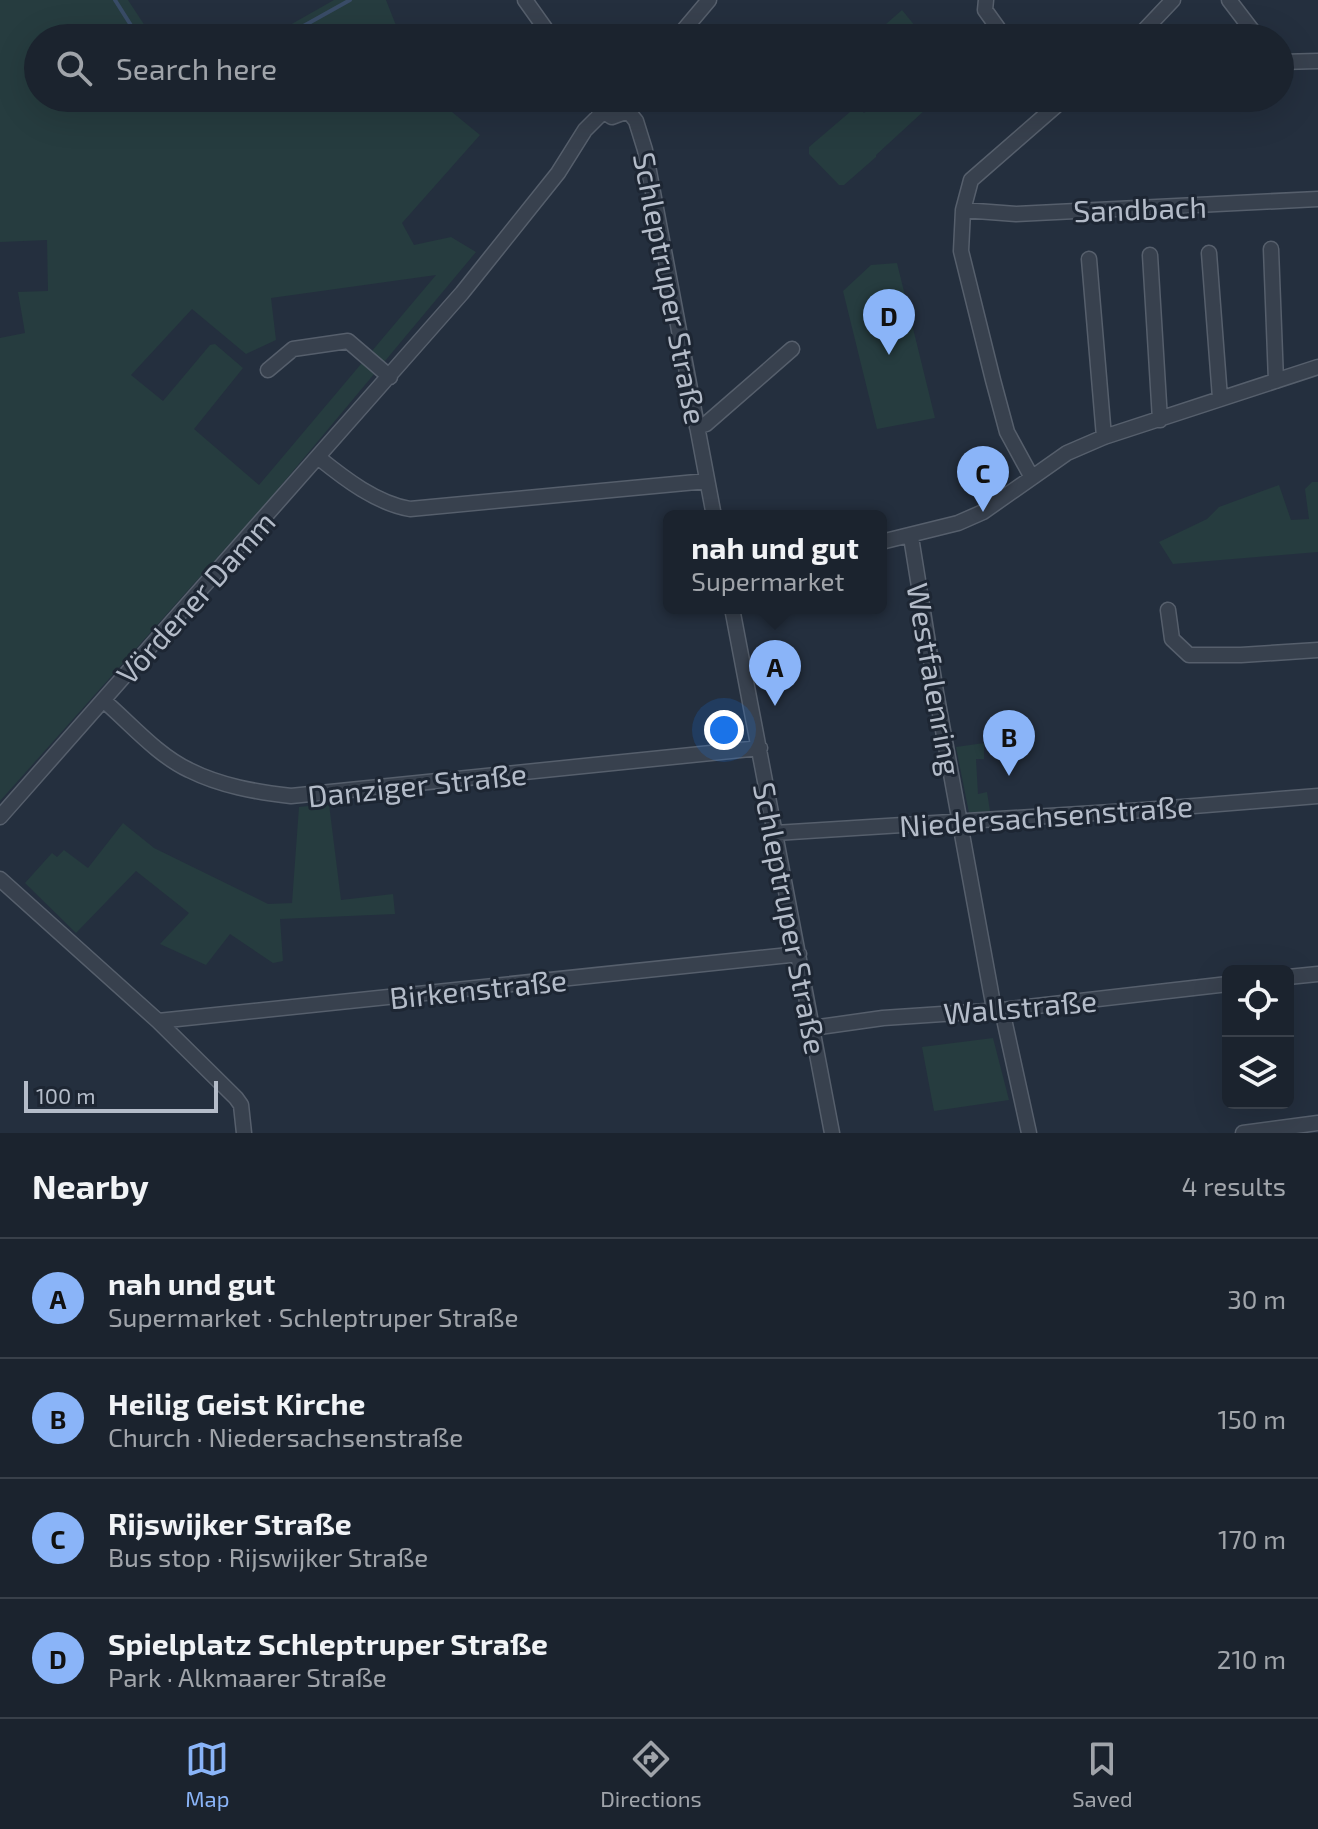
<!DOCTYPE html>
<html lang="en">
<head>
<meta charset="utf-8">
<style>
  :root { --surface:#1b232e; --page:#242b36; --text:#f1f3f6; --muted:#a0a4aa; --line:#39404a; --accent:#8ab4f8 }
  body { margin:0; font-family:"Exo 2",sans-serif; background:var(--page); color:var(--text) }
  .controls { position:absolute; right:24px; bottom:24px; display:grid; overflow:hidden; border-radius:12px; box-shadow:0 8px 32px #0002 }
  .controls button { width:72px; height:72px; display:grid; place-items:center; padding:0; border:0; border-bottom:2px solid var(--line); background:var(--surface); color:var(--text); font:40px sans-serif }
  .scale { position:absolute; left:24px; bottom:20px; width:194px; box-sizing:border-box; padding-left:8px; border:4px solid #b4bcc9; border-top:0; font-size:22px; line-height:28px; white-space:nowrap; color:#b4bcc9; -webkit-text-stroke:6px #1d2633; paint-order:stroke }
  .you { position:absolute; left:724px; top:730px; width:28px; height:28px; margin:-20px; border:6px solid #fff; border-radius:50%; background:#1a73e8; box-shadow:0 0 0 12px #1a73e833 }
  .badge { display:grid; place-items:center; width:52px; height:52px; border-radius:50%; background:var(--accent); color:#111; font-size:26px; font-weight:700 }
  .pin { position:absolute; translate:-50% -66px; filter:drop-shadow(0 2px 4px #0008) }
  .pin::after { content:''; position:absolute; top:42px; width:28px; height:24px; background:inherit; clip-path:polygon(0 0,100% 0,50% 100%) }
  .popup { position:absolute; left:663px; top:510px; width:224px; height:104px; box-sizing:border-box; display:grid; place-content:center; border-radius:12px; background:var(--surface); filter:drop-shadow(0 2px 6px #0005); font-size:26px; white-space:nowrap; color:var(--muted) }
  .popup b { font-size:30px; color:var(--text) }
  .popup::after { content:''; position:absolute; left:50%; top:100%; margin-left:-16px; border:16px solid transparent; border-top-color:var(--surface) }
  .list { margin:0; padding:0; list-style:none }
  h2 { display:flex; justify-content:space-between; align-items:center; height:104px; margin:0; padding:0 32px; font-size:34px }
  h2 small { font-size:26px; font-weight:400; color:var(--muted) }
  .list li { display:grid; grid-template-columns:52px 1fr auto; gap:24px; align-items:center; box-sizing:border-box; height:120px; padding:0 32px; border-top:2px solid var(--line) }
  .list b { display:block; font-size:30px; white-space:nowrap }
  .list p { margin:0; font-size:26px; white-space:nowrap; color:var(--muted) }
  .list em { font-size:26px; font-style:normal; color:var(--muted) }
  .icon { flex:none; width:44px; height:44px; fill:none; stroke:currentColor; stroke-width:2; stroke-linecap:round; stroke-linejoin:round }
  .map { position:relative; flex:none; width:1318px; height:1133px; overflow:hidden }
  .search { position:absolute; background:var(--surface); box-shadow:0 8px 32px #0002; left:24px; right:24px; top:24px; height:88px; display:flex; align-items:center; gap:20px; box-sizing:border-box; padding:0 28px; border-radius:44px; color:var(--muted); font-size:30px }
  .sheet { height:584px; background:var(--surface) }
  nav { display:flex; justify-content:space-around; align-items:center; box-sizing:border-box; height:112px; border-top:2px solid var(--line); background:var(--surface); font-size:22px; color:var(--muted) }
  nav a { display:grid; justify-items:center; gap:4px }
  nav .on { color:var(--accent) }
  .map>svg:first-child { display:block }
  .green { fill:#263c3f; fill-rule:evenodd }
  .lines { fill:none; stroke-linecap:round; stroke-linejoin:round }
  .stream { stroke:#394c67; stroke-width:4 }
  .minor-casing { stroke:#565f6c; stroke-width:17 }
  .minor { stroke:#38414e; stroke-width:14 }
  .labels { text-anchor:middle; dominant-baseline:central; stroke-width:6; stroke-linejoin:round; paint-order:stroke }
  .street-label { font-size:30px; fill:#b4bcc9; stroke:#1d2633 }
</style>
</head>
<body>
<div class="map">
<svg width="1318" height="1133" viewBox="0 0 1318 1133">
  <rect width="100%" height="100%" fill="#242f3e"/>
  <path class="green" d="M0,0H128L153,38H38V98H435L480,135L402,223L414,245L451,237L476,252L273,495L0,801V338L25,333L18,292L48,291L47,240L0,242ZM436,275L259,485L194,429L243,368L215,344L210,345L163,401L131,375L192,309L246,354L276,340L271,298Z
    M334,0H386L401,38H267Z
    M902,10L925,38H870Z
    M881,98H938L876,155V157L844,185H839L809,154V147L857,106L864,113Z
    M897,263L935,418L877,429L843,291L871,265Z
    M1312,482H1318V552L1173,564L1159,542L1207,519L1219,507L1279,485L1291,520L1309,519L1305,489Z
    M984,743V759H976L978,794L987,792L990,811L969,813L956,747Z
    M329,804L341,900L393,894L395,914L280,919L283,961L273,963L230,934L206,965L160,944L189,913L136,871L76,933L25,883L52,853L57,857L64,850L88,868L123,823L154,848L268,904L292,903L299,807Z
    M993,1038L1009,1100L934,1111L922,1047Z"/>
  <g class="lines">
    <path class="stream" d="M115,0L139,38
      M282,38L350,0"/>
    <defs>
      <path id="minor" d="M525,0L552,38
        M986,0L985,10L1005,38
        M1229,0L1258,38
        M677,38L709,0
        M1137,38L1173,0
        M1280,62L1318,61
        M594,98L598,108L612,117L628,111L634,98
        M628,111L636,121L645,150L714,516
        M963,210L1016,214L1318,199
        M1271,249L1276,381
        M1209,253L1220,398
        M1150,255L1160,420
        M1089,259L1104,437
        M268,370L293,349L348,341L390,377
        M697,427L706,424L792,349
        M319,458C345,479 376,503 410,509L707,481
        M1031,476L1007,432L993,380L961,251L963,210L971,180L1065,98
        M911,537L936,692L994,1009
        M881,542L958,523L983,512L1067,453L1104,437L1318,367
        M732,608L832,1133
        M1168,610L1172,639L1189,655H1241L1318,650
        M103,700C130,723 157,755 189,770C221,786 256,792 291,796L760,748
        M0,817L462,293L558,173L585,130L602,113
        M775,833L1144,810L1318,796
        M0,879L158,1021L236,1098L241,1105L244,1133
        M1288,977L1318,974
        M1002,1010L1029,1133
        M158,1021L799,954
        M812,1028L883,1018L1002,1010L1228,984
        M1243,1133L1318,1123"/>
    </defs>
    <use href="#minor" class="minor-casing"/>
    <use href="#minor" class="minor"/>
  </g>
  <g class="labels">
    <g class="street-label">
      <text transform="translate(1140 208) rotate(-2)">Sandbach</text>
      <text transform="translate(671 288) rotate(79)">Schleptruper Straße</text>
      <text transform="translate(195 597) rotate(-48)">Vördener Damm</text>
      <text transform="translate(935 679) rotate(80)">Westfalenring</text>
      <text transform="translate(417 784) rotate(-6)">Danziger Straße</text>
      <text transform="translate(1046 815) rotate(-4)">Niedersachsenstraße</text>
      <text transform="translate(791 918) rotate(79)">Schleptruper Straße</text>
      <text transform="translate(478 988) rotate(-6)">Birkenstraße</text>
      <text transform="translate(1020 1006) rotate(-5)">Wallstraße</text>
    </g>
  </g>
</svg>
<div class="controls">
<button><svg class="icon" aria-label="locate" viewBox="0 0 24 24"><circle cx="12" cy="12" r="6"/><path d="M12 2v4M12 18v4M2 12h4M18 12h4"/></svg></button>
<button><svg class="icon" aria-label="layers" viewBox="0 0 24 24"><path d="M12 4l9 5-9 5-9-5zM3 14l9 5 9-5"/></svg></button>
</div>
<div class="scale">100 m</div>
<div class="you"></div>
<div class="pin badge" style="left:775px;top:706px">A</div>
<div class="popup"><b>nah und gut</b>Supermarket</div>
<div class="pin badge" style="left:1009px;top:776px">B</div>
<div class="pin badge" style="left:983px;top:512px">C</div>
<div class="pin badge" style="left:889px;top:355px">D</div>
<div class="search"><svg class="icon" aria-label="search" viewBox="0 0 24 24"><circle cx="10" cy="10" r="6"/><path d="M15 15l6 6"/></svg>Search here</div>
</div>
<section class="sheet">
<h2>Nearby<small>4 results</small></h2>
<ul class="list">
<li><span class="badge">A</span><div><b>nah und gut</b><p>Supermarket · Schleptruper Straße</p></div><em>30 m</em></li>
<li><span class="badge">B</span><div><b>Heilig Geist Kirche</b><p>Church · Niedersachsenstraße</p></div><em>150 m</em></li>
<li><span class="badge">C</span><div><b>Rijswijker Straße</b><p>Bus stop · Rijswijker Straße</p></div><em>170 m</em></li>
<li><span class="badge">D</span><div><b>Spielplatz Schleptruper Straße</b><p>Park · Alkmaarer Straße</p></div><em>210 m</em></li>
</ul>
</section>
<nav>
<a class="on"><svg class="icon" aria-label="map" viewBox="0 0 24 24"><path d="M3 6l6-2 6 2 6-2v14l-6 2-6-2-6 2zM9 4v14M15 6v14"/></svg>Map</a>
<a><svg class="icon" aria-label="directions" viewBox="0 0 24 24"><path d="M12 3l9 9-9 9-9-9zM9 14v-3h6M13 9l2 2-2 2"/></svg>Directions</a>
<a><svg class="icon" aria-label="saved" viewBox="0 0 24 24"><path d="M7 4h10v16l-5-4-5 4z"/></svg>Saved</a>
</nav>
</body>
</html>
